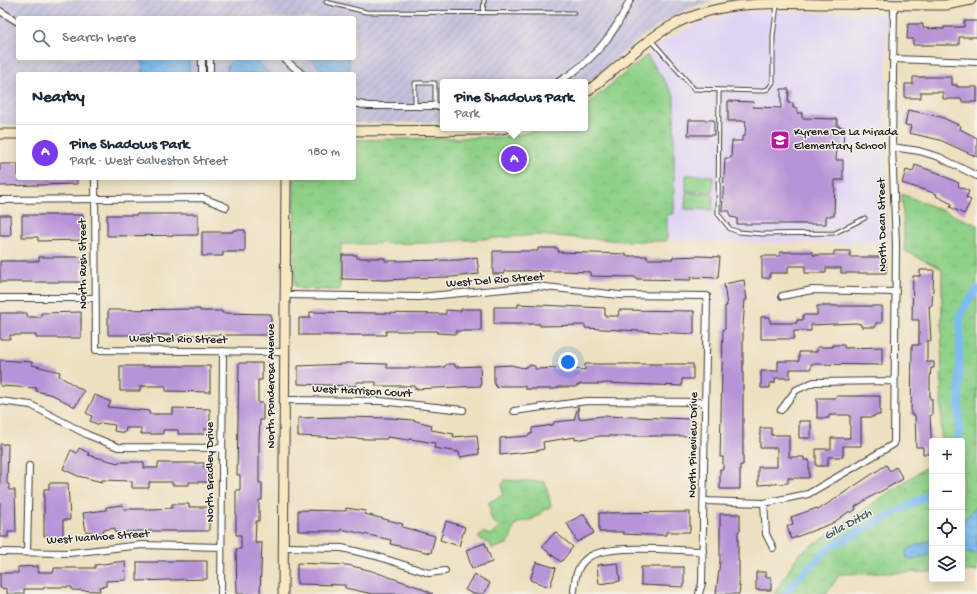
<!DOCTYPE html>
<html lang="en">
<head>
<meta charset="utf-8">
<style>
  :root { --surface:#fff; --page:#f2f2f3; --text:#1f2937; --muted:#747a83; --line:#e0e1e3; --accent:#7c3aed }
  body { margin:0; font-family:"Gochi Hand",sans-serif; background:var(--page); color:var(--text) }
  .controls { position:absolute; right:12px; bottom:12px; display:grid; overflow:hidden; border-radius:4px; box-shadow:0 2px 10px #0003 }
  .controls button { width:36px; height:36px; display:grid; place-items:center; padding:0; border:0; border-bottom:1px solid var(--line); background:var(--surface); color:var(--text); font:20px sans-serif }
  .you { position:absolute; left:568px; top:362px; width:14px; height:14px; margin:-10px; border:3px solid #fff; border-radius:50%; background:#1a73e8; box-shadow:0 0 0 6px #1a73e833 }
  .badge { display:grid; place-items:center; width:26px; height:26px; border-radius:50%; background:var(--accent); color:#fff; font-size:13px; font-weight:700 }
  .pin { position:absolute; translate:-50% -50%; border:2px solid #fff; box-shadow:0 1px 4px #0006 }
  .popup { position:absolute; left:440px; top:79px; width:148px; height:52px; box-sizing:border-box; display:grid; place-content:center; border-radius:4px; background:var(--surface); filter:drop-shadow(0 1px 3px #0005); font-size:13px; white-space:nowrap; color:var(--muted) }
  .popup b { font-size:15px; color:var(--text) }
  .popup::after { content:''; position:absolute; left:50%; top:100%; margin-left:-8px; border:8px solid transparent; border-top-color:var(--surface) }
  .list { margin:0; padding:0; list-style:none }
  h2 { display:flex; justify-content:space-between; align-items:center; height:52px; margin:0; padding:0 16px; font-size:17px }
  h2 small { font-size:13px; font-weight:400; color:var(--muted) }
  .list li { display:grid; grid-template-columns:26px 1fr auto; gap:12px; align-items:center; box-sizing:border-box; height:56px; padding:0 16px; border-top:1px solid var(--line) }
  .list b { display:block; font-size:15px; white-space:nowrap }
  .list p { margin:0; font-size:13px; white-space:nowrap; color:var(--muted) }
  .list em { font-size:13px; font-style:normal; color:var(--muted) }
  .icon { flex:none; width:22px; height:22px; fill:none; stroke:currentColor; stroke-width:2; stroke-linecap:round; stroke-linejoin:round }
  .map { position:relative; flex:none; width:977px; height:594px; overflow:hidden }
  .search { position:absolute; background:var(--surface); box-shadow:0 2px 10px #0003; left:16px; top:16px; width:340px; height:44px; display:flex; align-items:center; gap:10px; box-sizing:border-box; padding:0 14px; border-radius:4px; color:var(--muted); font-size:15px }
  .panel { position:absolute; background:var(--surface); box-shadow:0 2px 10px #0003; left:16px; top:72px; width:340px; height:108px; border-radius:4px }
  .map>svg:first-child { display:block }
  .built { fill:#e0d4f4 }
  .industrial { fill:url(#industrial-furrows); fill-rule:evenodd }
  .grass { fill:#8fd188; stroke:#567652 }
  .park { fill:url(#park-crowns); stroke:#567652 }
  .water { fill:url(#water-waves); stroke:#4c6c86 }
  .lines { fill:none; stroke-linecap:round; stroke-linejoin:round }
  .canal { stroke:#7cbbf0; stroke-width:8 }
  .building { fill:#b793d7 }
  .lane-casing { stroke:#3b3935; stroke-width:5 }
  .street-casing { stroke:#3b3935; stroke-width:8 }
  .secondary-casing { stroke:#3b3935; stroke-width:11 }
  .lane { stroke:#fff; stroke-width:3 }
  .street { stroke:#fff; stroke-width:6 }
  .secondary { stroke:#f7e8c3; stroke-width:9 }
  .labels { text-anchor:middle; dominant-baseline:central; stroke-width:3; stroke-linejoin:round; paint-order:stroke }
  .poi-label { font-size:12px; fill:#1c1c1c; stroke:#f7f3e8; text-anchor:start }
  .street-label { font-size:12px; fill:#1c1c1c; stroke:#f7f3e8 }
  .water-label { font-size:13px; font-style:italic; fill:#3e5466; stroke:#f7f3e8 }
</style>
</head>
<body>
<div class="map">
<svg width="977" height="594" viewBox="0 0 977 594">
  <defs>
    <pattern id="industrial-furrows" width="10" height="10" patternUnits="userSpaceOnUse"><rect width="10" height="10" fill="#c4c0db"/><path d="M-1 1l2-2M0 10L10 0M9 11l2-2" fill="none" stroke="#a8a4bb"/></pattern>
    <pattern id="park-crowns" width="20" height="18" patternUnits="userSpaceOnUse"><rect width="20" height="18" fill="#8fd188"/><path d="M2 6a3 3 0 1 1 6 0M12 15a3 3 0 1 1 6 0" fill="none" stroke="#7bb375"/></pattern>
    <pattern id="water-waves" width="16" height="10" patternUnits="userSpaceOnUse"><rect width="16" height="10" fill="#7cbbf0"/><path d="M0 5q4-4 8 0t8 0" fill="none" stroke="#6ba0cd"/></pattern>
  </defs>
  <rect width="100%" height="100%" fill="#f7f3e8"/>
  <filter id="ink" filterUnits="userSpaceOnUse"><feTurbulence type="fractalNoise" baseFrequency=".025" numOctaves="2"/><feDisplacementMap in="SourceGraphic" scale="8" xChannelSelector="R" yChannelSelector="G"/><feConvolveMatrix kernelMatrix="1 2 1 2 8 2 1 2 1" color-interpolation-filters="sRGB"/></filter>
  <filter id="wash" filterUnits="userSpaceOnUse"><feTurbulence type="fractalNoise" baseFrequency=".012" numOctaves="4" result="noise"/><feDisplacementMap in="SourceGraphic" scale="16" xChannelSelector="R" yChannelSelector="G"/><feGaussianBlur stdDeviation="0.9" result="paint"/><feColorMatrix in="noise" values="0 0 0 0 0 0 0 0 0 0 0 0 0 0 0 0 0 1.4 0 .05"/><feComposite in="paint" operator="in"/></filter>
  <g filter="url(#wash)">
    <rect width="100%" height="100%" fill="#ede0c0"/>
    <path class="built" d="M756,11L882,14L887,16L885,186L889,244L667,241V214H674V95L647,55L664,41L697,24L730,14Z"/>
    <path class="industrial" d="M0,0H715L700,4L673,16L648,32L585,85V82H443V122L354,123V74H18V125H0ZM18,18H354V58H18Z"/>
    <path class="grass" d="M686,175L713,176V192L686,191Z
      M686,193L713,194V210L685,209Z"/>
    <path class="park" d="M647,55L674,95V214H667V241H625L537,235L428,243L341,244L340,290L301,289L295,286L294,178H354V140L500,137L523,134L543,128H585V106Z
      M902,194L977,225V571H962V441H941L942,269L905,251Z
      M932,463V572L840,574L826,594H774L798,555Z
      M505,480L545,482L551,506L533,519L515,524L509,543L492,549L490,544L478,538L483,532L490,535L500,527L491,520L489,502L503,495L502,485Z"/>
    <path class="water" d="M142,58H189V74H143Z
      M235,58L256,60L270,74H227V66Z
      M312,58H349V74C329,74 324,75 312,58Z
      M977,506V554L962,551V522Z
      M932,540V554L912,560L906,557V552L912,547Z"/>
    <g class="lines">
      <path class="canal" d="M959,441L960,316L967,303L977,289
        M786,594L793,583L829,548L925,497L932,490"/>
    </g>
    <g id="blocks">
      <path class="building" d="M964,21H977V37H959V45H913V39H907L908,24H923V28L944,29V27H964Z
        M913,77H952V85H957V87H977V102H962V99H943V92H921V98H905V84H913Z
        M781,89H789L788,103H793V108H797V113H802V118L837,119V126L844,127L843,147H837L836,160H843V180H835L834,216H826V224H737V218L730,217V211H722L725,158H731L732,141H742V136H745L746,121H728V101L754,102L753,107L781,108Z
        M908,110L941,117L961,126L960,129L977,138V157L940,140L909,133L911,126L905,125Z
        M689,120H714V135H688Z
        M0,164H18V178H77V184L0,186Z
        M915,165L941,174V175L959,183L958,186L969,191L966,198L971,200L964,214L950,207L952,204L936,196L937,194L902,183L906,170L913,172Z
        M137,214H198V235L107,236V215H137Z
        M0,215H10L11,236H0Z
        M22,215H83V240L38,241V237H22Z
        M233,230H245V252H223V256H202V232H233Z
        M538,248H558V252L626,254V256H647V259H673V257L700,256L720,257L718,278L691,277V280L636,279V277L590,276V272L561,271H504V274H493V251H538Z
        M834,251H850V257H886V273H841V268H826V273H805V266H788V273H770V278H762V256H780V252H813V255H834Z
        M342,255H357V258H385V261L459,260L477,257L479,274L452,277L407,278V279L385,280L342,279Z
        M39,257H82V282H0V261H39Z
        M920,270H934L932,306H929L931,341H927V362H934V368H931L930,378V399H932V415H930L932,454H923V447H916L915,415H911L912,345H919V320H912L913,276H920Z
        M744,280L747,300H745L743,325V465H740V489H720V469H723V457H720L723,329H725V306H727L724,284Z
        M518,304L605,308V316H618L619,310L694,311V334L585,328V325L540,326V324H494V307H518Z
        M817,306H882V323H876V327H861V324L856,323L811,325V331H794V339H761V317H770V323H797V320H803V315H817Z
        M200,309V311H222V313L271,314V335H108V310Z
        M461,309H481V331H456V334L437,333L438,331H386V335H299V318H310V312L446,314V310L461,311Z
        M81,312V338H36V335H10V339H0V313H27V317H41V313Z
        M833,345H844V348L882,347V365L811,364V369H790V378H775V383H770V388H761V371H778V361H799V352H817V347H833Z
        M0,360L32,362V365L60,372L59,376L84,391L75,407L53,395L36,391L37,388L0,386Z
        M239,363H262V380H258V403H263V420H260L259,440V483H262V500H259V521H256L255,543H262L260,594H237L236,549H241V535H236V490H240V475H237Z
        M345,363L387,364V368H437L444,367L447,364H455V367L480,366L481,386L415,389V386H376V382H356V386L298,384V366L345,364Z
        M585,364H693V379H682V386L603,383V384H580L575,387H559L555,389H525V386H499L497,388L494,383V366L511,365L524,368L530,365L535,366V369L562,368L585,370Z
        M120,366H210V392L166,391V386H140V391H120Z
        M95,395L111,402L108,407L149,411V414H173V408L210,409V429H204V434H178V430H163V434H141V428H126L125,433L114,431L115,425L100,423L99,425L90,421L92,416L86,413Z
        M836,396H880V415H874V417H861V446H843V457H828V466H816V449H831V438H850V415H829V418H817V398H836Z
        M578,407L579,419L602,416L692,419V436H600L575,440V437L543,442L544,449L536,451L500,455V438L529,436V434H532V428L553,425L554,422L574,420Z
        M341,417L391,418L412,420L432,425L431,430L454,434L453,437L477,435L479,454L460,457L459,452L434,448L435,443L410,439L409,440L387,437V439H368L298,436V418Z
        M799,421H811V438H799Z
        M760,428H771V435H789V457H804V460H809V478H788V483L758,485V467H777V448H760Z
        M0,444H8L7,484H9V490H15L16,532H8V537H0Z
        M79,448L89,453L88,455L118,463V462H144V468H158V463H204V468H209V482H189V485H172V482H149V488H132V481L102,480V482L78,476L63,469L71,450L77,453Z
        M886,465L890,471L896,467L903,479L869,498L855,507L856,509L851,513L850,511L833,523L791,539L787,526L793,524L791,517L817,508L818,510Z
        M49,483H68L70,520H63V541H48V536H44V489H49Z
        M172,504H189V507H209V531H138L115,533V528L103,530V535L92,536V531L86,532L83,513L106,510V507L123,505L124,509H152L172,508Z
        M346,508L366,511L365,514L403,524L402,527L435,536L431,553L390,544L391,540L341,529V531H298V510L346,511Z
        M690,512V532H666V535H646L623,534V532H599V513Z
        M584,514L594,533L577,542L567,523Z
        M720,514H740V531H738V561H739V586H740L739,594H716L720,561Z
        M446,521L465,527L459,546L440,540Z
        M555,532L573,547L561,562L542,547Z
        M485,543L492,562L472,569L466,550Z
        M125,561L126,580L106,581V586L99,587L100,591L72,590V587H44V589H24V594H7V589L0,588V573H18V567L38,566V572H54V568H95V565Z
        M158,561H207V579L137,581V562H158Z
        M536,562L556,568L550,587L530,580Z
        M297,563L347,565L369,570L418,587L433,594H373L345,588V585L297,584Z
        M618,563L620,581L599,584L597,565Z
        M641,567H684V587L641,585Z
        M756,572H766V577H771V590H756Z
        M474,574L490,583L484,594H473L465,590Z"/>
    </g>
  </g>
  <g filter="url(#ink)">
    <use href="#blocks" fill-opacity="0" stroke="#3b3935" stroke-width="1"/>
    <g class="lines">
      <defs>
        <path id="lane" d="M326,2L366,12L574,13
          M483,13L484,0
          M652,41L694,89L760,91L768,89L773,82V35L777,5
          M719,90L718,214L730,229L739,232L762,234L835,233L865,218
          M415,106V83H435V106"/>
        <path id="street" d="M0,11L18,22
          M202,58V74
          M210,58V74
          M283,58L302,74
          M893,59L977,62
          M558,82C591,63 615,34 630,0
          M354,103L368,106H443
          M892,147L919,151L939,157L977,176
          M95,178L96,350L284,352
          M0,200L203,198L226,207
          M285,295L419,297L536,286L619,295L707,296L702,583L699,594
          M782,296L812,290L896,292
          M0,298H95
          M284,400L380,401L463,410
          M0,401L31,405L88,435L118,447L222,448
          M781,410L796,390L814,382L894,381
          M514,411L587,401L705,402
          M704,501L764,503L808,494L894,444L896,244L892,147L894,5
          M764,503L766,534L773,548
          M284,547L342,548L376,556L429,573L445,571
          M0,552L69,553L142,545L221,547
          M27,553L29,466
          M574,591C575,580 576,568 585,560C604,542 675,551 703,551
          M221,594L223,351"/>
        <path id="secondary" d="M585,93C614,72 640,43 671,26C719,0 770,3 823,4C858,4 894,5 929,5H946L971,0
          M354,131L494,130L506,128
          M0,134H18
          M283,594L286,178"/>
      </defs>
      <use href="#lane" class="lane-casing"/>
      <use href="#street" class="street-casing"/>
      <use href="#secondary" class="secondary-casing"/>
      <use href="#lane" class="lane"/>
      <use href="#street" class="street"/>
      <use href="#secondary" class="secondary"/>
    </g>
  </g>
  <defs>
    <symbol id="school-square" viewBox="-11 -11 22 22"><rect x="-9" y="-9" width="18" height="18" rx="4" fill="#b5179e" stroke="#f7f3e8"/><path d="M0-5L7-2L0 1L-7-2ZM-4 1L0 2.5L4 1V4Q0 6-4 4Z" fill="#fff"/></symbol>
  </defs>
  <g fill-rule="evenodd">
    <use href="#school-square" x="769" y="129" width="22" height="22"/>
  </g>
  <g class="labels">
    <g class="poi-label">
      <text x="794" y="133">Kyrene De La Mirada<tspan x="794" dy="14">Elementary School</tspan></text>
    </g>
    <g class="street-label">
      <text transform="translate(883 225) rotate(-91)">North Dean Street</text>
      <text transform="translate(84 264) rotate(-90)">North Rush Street</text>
      <text transform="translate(495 281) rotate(-4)">West Del Rio Street</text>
      <text transform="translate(178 340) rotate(1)">West Del Rio Street</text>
      <text transform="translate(272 386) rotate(-90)">North Ponderosa Avenue</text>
      <text transform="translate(362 392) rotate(3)">West Harrison Court</text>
      <text transform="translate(694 445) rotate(-89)">North Pineview Drive</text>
      <text transform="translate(211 472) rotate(-90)">North Bradley Drive</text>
      <text transform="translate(98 538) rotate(-4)">West Ivanhoe Street</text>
    </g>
    <g class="water-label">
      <text transform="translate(848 525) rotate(-29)">Gila Ditch</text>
    </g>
  </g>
</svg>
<div class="controls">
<button>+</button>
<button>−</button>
<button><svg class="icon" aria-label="locate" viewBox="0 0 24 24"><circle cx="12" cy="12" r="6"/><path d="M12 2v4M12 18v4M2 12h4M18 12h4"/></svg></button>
<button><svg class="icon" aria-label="layers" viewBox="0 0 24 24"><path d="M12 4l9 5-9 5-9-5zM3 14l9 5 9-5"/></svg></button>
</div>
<div class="you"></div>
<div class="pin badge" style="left:514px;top:159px">A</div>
<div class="popup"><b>Pine Shadows Park</b>Park</div>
<div class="search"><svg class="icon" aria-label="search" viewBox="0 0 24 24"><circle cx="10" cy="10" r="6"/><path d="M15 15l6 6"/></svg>Search here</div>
<section class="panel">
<h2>Nearby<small></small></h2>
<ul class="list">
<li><span class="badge">A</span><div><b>Pine Shadows Park</b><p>Park · West Galveston Street</p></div><em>180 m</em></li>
</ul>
</section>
</div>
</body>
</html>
